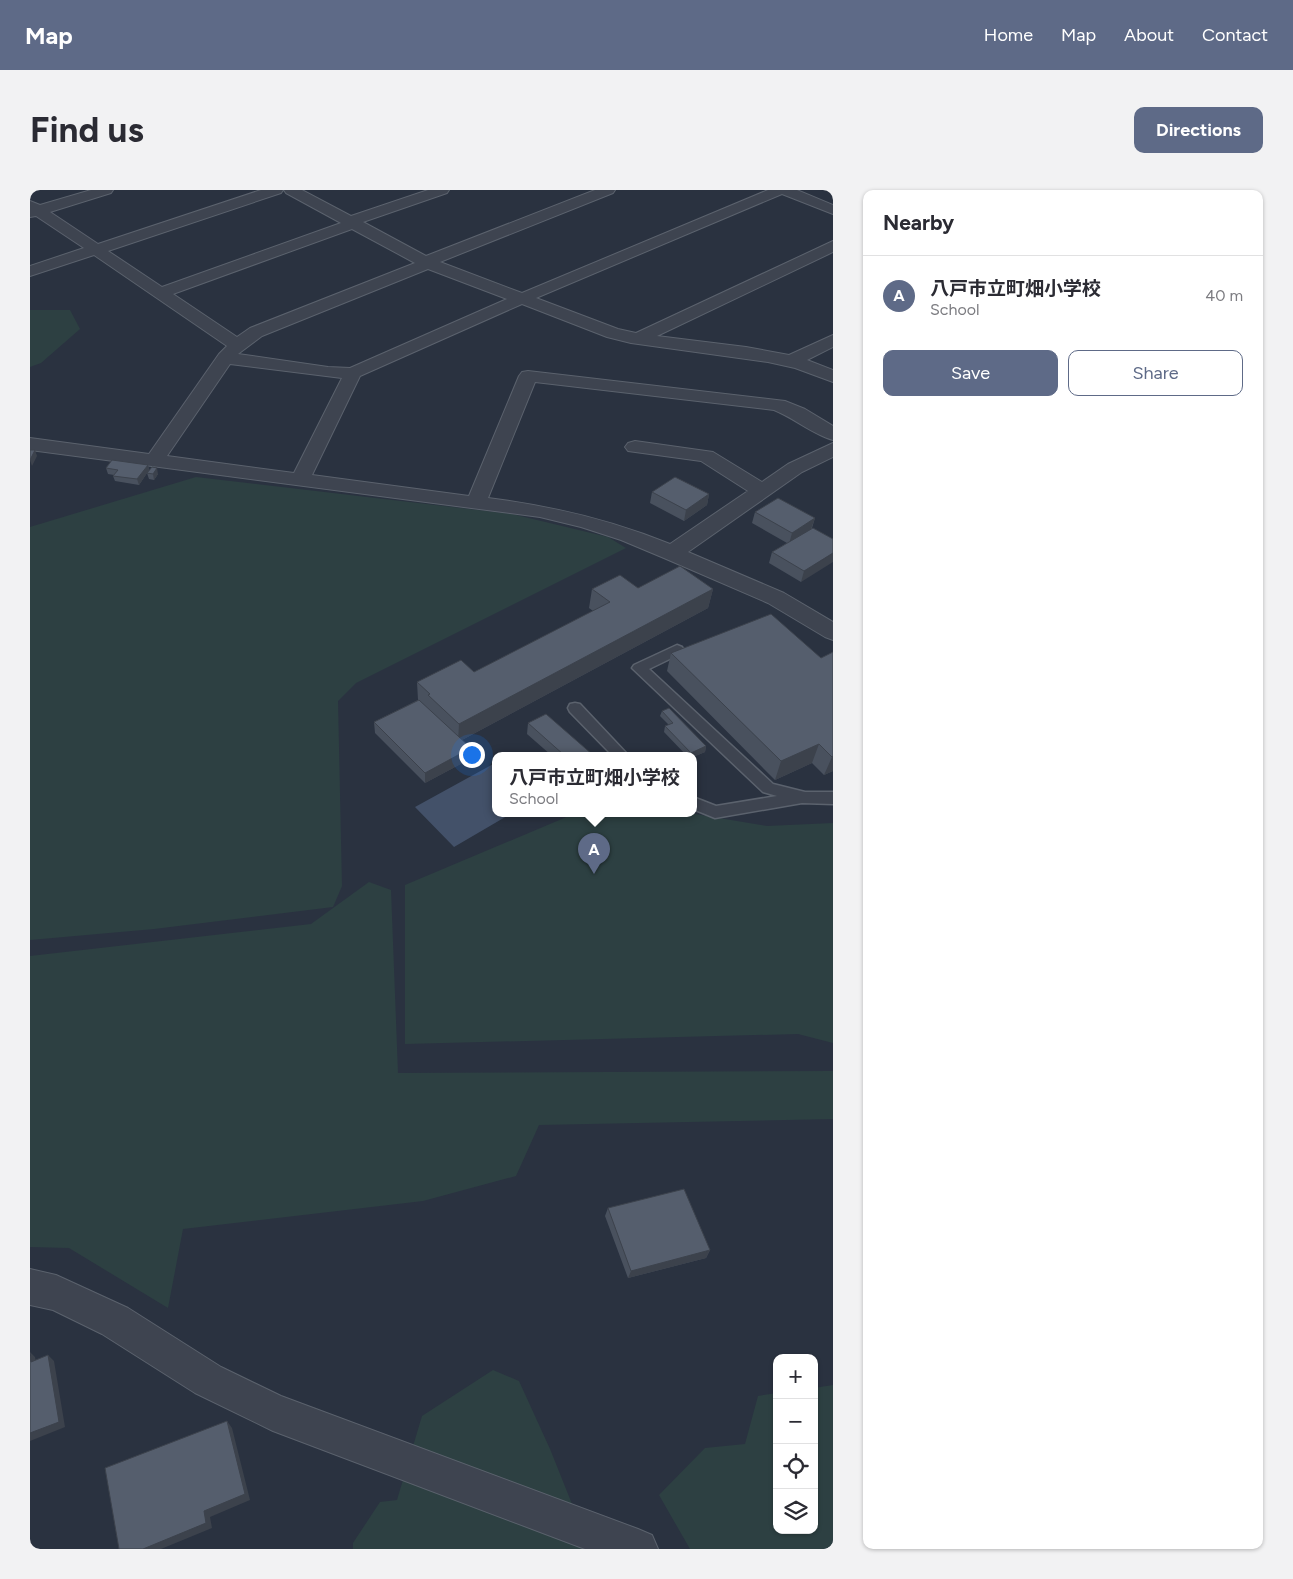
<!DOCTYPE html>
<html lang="en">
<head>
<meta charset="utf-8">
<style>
  :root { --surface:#fff; --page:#f2f2f3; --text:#2b2b33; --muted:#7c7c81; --line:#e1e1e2; --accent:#5e6a87 }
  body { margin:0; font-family:Figtree,"Noto Sans JP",sans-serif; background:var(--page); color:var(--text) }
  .controls { position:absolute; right:15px; bottom:15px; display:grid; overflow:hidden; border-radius:10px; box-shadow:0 1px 4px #0004 }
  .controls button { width:45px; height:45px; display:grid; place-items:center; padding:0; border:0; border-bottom:1px solid var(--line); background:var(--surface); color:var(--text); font:25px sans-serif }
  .you { position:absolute; left:441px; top:564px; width:18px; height:18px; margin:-12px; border:4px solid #fff; border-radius:50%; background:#1a73e8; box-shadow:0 0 0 8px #1a73e833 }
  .badge { display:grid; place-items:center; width:32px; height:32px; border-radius:50%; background:var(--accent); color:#fff; font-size:16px; font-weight:700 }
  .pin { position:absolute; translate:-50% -41px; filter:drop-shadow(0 1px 2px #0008) }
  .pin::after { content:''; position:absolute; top:26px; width:18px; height:15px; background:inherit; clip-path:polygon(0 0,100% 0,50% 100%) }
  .popup { position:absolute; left:462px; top:562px; width:205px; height:65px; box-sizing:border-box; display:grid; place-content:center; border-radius:10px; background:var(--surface); filter:drop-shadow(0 1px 4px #0005); font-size:16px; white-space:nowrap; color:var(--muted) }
  .popup b { font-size:19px; color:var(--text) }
  .popup::after { content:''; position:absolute; left:50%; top:100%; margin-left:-10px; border:10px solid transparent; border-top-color:var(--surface) }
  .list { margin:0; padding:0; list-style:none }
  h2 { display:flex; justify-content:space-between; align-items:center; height:65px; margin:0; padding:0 20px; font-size:21px }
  h2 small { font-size:16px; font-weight:400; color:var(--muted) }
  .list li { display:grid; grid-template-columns:32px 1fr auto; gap:15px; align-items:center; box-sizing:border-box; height:80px; padding:0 20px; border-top:1px solid var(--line) }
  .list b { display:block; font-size:19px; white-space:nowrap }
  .list p { margin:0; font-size:16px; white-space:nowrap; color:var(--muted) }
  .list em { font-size:16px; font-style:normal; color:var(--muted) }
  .actions { display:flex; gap:10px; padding:15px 20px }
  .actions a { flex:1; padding:11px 0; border:1px solid var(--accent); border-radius:10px; text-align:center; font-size:18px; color:var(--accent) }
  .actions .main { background:var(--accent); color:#fff }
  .icon { flex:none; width:28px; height:28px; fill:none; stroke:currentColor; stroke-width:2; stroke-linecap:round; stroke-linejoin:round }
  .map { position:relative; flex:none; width:803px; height:1359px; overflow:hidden; border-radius:10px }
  header { display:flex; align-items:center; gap:30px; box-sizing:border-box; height:70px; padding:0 25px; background:var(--accent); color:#fff }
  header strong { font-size:24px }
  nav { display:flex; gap:28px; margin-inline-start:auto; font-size:18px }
  .intro { display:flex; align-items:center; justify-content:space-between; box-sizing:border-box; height:120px; padding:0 30px }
  h1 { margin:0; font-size:35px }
  .button { padding:12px 22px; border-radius:10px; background:var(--accent); color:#fff; font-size:18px; font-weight:700 }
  main { display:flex; gap:30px; padding:0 30px }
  aside { flex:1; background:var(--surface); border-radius:10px; box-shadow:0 1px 4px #0004 }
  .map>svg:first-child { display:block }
  .green { fill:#2d4042 }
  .water { fill:#435169 }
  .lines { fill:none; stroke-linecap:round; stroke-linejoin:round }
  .service-casing { stroke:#5b626d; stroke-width:3 }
  .minor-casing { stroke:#5b626d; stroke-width:2 }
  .service { fill:#3e4450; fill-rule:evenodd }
  .minor { fill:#3e4450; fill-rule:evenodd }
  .wall { fill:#49515e }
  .shaded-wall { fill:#3c424c }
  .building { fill:#555e6d; stroke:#3c424c }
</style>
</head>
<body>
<header>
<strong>Map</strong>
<nav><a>Home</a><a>Map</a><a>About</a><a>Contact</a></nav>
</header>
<div class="intro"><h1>Find us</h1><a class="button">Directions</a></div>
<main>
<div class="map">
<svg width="803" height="1359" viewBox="0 0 803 1359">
  <rect width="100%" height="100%" fill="#2a3240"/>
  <path class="green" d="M0,120H40L50,139L11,173L0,177Z
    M166,287L482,324L578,347L596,358L326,493L308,511L312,696L303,717L124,739L0,750V337Z
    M546,623H659L737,636L803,633V853L768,844L375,854V695Z
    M339,692L361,700L368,883L803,881V929L509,935L486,986L393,1011L153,1039L138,1118L39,1058L0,1057V766L281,734Z
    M463,1180L489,1191L520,1259L560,1359H323V1353L350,1312L367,1310L392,1226Z
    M803,1195V1359H660L629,1305L675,1258L715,1254L728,1206L747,1203V1340H784V1198Z"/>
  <path class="water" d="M465,573V623H482L424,657L385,617Z"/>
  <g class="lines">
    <defs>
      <path id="service" d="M647,455L652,457L654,460L652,463L619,479L743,594L775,602H803V614L772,613L685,628L663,619V607L686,616L747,606L733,602L602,478L604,475Z
        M545,513L550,514L598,565H582L540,522L538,518L540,514Z"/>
      <path id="minor" d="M61,0H83L81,3L20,22L68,54L231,0H253L251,3L78,61L132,97L311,33L256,3L254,0H272L321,26L398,0H419L417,3L333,32L396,66L565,0H585L583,3L410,72L492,103L738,0H767L803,15V24L752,4L506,108L588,139L606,143L803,51V62L627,146L716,157L759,165L803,145V157L777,170L803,180V192L765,178L738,172L601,153L577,147L492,114L330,186L282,285L439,306L489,186L492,182L498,181L755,211L775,219L803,236V250C784,245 764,228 744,220L505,192L458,308C522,316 581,330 640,354L718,301L671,271L598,261L595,257L598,253L605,251L683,262L732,292L758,274L803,253V267L772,282L658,362L754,403L803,432V450L795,447L738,413L634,368L591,350L551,337L510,327L0,260V248L119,264L189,164L197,156L64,65L0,86V76L54,58L6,26L0,27V11L10,15ZM322,39L385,73L220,138L207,147L143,104ZM398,79L477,109L320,178L298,177L208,164L232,146ZM200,174L312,188L264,283L137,266Z
        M0,1079L26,1085L98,1118L191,1177L251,1206L608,1339L622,1345L628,1359H555L243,1241L165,1203L72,1144L23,1120L0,1115Z"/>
    </defs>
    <use href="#service" class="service-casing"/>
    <use href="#minor" class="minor-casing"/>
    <use href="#service" class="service"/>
    <use href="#minor" class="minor"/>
  </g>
  <path class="wall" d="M118,275L119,280L109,295L85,291L83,286L84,285L78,284L76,278Z
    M117,283L128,284L124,290L119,289Z
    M622,302L679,304L677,315L654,331L620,313Z
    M725,322L785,328L782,338L803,349L771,392L739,373L742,362L757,353L722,333Z
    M608,398L683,399L678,418L432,550L441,558L440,569L395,593L345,543L344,532L388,510L387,492L444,482L563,421L559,418L562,399Z
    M803,462V581L794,585L782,573L745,590L637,481L641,463L791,468Z
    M632,521L676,556L675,562L663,567V565H656L634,542L635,536L639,535L630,526Z
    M498,533L563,565H521L497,544Z
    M578,1018L680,1060L676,1068L598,1088L575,1026Z"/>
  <path class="shaded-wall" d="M5,260L7,266L2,276L0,270Z
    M118,275L119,280L109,295L107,289Z
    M127,278L128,284L124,290L123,284Z
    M679,304L677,315L654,331L656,320Z
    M785,328L781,339L759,354L762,343Z
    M803,363V372L771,392L774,381Z
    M683,399L678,418L428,552L429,534Z
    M789,554L782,573L745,590L751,571Z
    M676,556L675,562L663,567V565H660L661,563Z
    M441,558L440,569L395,593V583Z
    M803,566V581L794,585L802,567Z
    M680,1060L676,1068L598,1088L601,1081Z
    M0,1162L5,1167L7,1178L1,1172Z
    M18,1165L24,1171L35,1237L0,1251V1243Z
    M197,1231L202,1238L220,1310L180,1327L182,1338L131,1359H113L174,1321Z"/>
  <path class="building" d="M0,260H5L0,270Z
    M82,270L118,275L107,289L83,286L88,280L76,278Z
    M122,277L127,278L123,284L117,283Z
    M645,287L679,304L656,320L622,302Z
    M748,308L785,328L762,343L725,322Z
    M783,338L803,349V363L774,381L742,362Z
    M650,376L683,399L429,534L398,505L400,504L387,492L431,470L444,482L580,412L562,399L590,385L608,398Z
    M741,424L791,468L803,462V566L802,567L789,554L751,571L641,463Z
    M389,510L441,558L395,583L344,532Z
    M639,518L676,556L661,563L635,536L643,533L632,521Z
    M516,524L563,565H534L498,533Z
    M654,999L680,1060L601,1081L578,1018Z
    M18,1165L29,1232L0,1243V1166L1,1172Z
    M197,1231L215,1304L174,1321L176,1333L113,1359H89L75,1278Z"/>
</svg>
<div class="controls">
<button>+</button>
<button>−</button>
<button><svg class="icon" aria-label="locate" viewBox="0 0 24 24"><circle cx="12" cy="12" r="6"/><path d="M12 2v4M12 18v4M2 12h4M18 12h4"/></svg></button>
<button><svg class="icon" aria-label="layers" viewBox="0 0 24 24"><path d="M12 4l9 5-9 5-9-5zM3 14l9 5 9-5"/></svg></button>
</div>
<div class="you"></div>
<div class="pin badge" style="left:564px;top:684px">A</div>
<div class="popup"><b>八戸市立町畑小学校</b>School</div>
</div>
<aside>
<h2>Nearby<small></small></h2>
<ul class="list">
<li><span class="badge">A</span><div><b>八戸市立町畑小学校</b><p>School</p></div><em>40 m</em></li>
</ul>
<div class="actions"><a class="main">Save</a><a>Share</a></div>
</aside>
</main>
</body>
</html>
